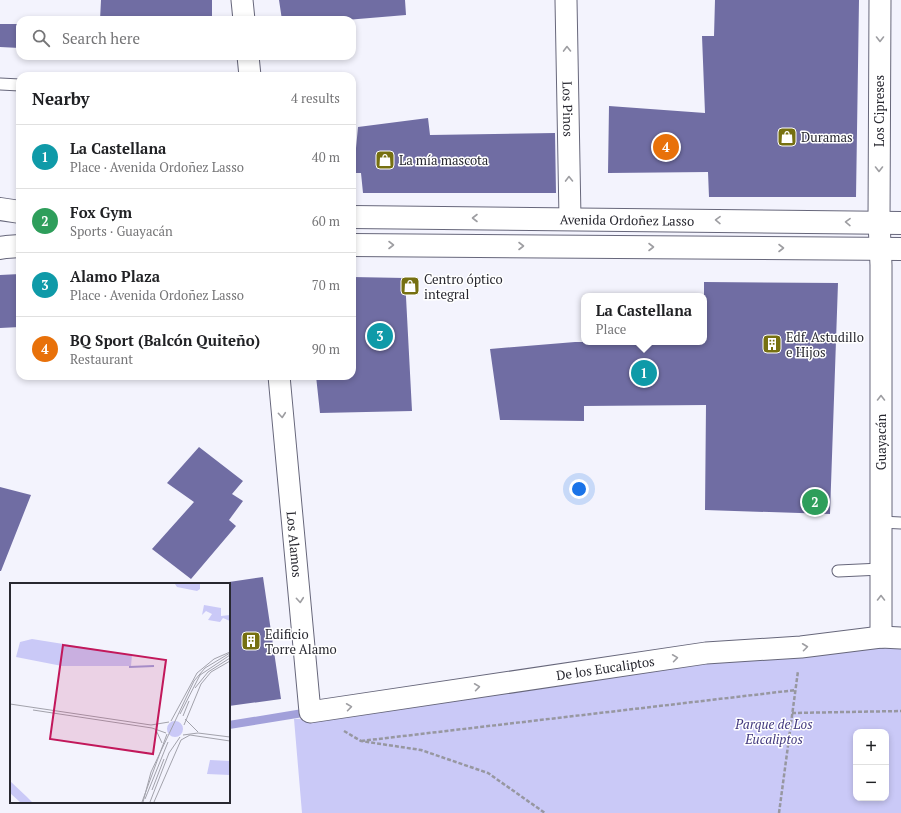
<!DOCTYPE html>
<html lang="en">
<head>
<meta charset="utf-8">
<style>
  :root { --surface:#fff; --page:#f2f2f2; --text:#202124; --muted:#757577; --line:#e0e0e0; --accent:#767011 }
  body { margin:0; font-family:"PT Serif",serif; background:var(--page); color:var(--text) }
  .controls { position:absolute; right:12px; bottom:12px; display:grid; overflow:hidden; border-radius:8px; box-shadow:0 2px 6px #0003 }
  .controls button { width:36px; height:36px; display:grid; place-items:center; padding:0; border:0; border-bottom:1px solid var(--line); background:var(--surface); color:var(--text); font:20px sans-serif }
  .you { position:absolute; left:579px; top:489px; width:14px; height:14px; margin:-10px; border:3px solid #fff; border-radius:50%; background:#1a73e8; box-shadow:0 0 0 6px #1a73e833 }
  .badge { display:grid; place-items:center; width:26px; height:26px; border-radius:50%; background:var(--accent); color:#fff; font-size:13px; font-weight:700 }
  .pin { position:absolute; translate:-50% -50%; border:2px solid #fff; box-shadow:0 1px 4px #0006 }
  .popup { position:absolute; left:581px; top:293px; width:126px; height:52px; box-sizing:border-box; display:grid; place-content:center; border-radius:8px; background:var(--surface); filter:drop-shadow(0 1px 3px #0005); font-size:13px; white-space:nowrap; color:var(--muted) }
  .popup b { font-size:15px; color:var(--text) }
  .popup::after { content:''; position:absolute; left:50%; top:100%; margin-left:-8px; border:8px solid transparent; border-top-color:var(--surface) }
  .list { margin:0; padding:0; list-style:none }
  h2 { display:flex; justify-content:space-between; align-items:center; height:52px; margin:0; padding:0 16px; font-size:17px }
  h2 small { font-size:13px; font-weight:400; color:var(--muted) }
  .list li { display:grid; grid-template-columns:26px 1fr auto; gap:12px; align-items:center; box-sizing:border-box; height:64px; padding:0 16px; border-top:1px solid var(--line) }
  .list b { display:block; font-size:15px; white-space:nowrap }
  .list p { margin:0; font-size:13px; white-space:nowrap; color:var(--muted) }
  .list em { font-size:13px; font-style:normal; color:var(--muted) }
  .icon { flex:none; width:22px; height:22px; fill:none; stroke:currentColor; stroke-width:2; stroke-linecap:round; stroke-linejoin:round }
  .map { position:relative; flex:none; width:901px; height:813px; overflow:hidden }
  .search { position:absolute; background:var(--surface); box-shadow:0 2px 6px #0003; left:16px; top:16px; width:340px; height:44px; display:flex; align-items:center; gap:10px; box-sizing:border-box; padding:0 14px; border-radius:12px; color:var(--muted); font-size:15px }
  .panel { position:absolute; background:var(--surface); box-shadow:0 2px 6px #0003; left:16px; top:72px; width:340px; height:308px; border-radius:12px }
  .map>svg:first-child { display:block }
  .green { fill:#cac9f7; fill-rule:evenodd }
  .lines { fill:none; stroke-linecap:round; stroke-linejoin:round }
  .stream { stroke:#a2a0da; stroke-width:8 }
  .building { fill:#706da3 }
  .lane-casing { stroke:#67677b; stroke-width:13 }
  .street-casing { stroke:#67677b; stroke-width:23 }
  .primary-casing { stroke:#67677b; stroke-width:24 }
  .path { stroke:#9797a0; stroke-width:2.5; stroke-dasharray:4 2; stroke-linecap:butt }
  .lane { stroke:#fff; stroke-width:11 }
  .street { stroke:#fff; stroke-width:21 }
  .primary { stroke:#fff; stroke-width:22 }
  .oneway { stroke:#9e9ea2 }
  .labels { text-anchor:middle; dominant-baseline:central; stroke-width:3; stroke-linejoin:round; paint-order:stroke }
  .street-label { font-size:13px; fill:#282830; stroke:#fff }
  .poi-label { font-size:13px; fill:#282830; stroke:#fff; text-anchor:start }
  .park-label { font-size:13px; font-style:italic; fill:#42397e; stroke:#fff }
  .inset-river { fill:none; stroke:#a2a0da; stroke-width:2 }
  .inset-road { fill:none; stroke:#a2a2ab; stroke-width:1 }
  .view { fill:#c2185b; fill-opacity:0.15; stroke:#c2185b; stroke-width:2 }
  .inset-edge { fill:none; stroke:#282830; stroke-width:2 }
</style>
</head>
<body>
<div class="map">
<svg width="901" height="813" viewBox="0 0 901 813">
  <rect width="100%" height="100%" fill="#f3f3fd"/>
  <path class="green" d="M880,634L901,637V813H302L294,719L322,718ZM856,732H886V798H856Z"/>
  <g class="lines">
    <path class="stream" d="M229,725L309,712"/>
  </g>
  <path class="building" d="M101,0H212V20H100Z
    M279,0H405L406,15L346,20H282Z
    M715,0H859L856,197H709L708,172L608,173L609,106L705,113L702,36H714Z
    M0,24H20V48L0,47Z
    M428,118L430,135L555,133L556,193H363L361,173H352V148H356L358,127Z
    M20,274V327L0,328V275Z
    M352,277L405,278L412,411L320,413L316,376H352Z
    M704,282L838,283L830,514L705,510L706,405L584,406V421L500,420L490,349L575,342H704Z
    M199,447L243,481L232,494L243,501L229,520L236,526L191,579L152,549L194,502L167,483Z
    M0,487L31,495L1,571H0Z
    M263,577L281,699L229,706V582Z"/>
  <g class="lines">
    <defs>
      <path id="lane" d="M0,84L20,85
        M881,522L901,523
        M838,571L881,569"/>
      <g id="street">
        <path d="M242,0L244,20"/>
        <path id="s1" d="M566,0L570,218"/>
        <path d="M880,0L879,222L881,265V637"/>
        <path d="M248,56L250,76"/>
        <path id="s2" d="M279,376L310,712L706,653L801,647L881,637L901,638"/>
      </g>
      <g id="primary">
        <path d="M0,209L20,212"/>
        <path id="s3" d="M352,217L901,223"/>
        <path d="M352,245L901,249"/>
        <path d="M0,248L6,247L20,246"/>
      </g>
    </defs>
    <use href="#lane" class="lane-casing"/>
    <use href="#street" class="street-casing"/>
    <use href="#primary" class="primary-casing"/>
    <path class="path" d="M792,713L901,711
      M344,731L361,741L421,750L488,773L545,813
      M361,741L796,690
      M779,813L798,671"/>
    <use href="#lane" class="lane"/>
    <use href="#street" class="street"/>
    <use href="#primary" class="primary"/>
  </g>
  <defs><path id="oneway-chevron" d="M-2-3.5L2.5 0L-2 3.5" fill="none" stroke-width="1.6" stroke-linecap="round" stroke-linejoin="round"/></defs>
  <g class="oneway">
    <use href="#oneway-chevron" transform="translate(880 39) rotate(90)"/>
    <use href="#oneway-chevron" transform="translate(567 49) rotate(-91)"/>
    <use href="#oneway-chevron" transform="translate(879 169) rotate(90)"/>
    <use href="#oneway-chevron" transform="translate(569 179) rotate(-91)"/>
    <use href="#oneway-chevron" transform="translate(475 218) rotate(-180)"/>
    <use href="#oneway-chevron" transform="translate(718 220) rotate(-179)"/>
    <use href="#oneway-chevron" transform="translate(848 222) rotate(-179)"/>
    <use href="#oneway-chevron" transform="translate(391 245)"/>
    <use href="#oneway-chevron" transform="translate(521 246)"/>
    <use href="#oneway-chevron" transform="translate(651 247)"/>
    <use href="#oneway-chevron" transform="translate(781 248)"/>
    <use href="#oneway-chevron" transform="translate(881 398) rotate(-90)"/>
    <use href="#oneway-chevron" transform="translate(282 415) rotate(85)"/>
    <use href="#oneway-chevron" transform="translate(881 598) rotate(-90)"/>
    <use href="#oneway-chevron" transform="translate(300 600) rotate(85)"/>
    <use href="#oneway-chevron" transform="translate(805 647) rotate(-7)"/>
    <use href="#oneway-chevron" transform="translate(675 658) rotate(-8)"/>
    <use href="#oneway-chevron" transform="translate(477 687) rotate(-8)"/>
    <use href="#oneway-chevron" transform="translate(349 707) rotate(-8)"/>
  </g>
  <defs>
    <symbol id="shop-square" viewBox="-11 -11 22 22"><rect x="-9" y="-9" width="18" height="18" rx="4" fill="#767011" stroke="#fff"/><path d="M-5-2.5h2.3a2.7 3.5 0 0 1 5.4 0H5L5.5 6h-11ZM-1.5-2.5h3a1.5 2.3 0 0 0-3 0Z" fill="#fff"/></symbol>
    <symbol id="building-square" viewBox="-11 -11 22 22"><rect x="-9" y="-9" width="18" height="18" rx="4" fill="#767011" stroke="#fff"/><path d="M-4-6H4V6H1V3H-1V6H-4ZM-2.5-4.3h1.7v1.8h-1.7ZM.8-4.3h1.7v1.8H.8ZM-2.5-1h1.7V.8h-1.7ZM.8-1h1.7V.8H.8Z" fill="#fff"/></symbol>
  </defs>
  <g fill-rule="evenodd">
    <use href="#shop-square" x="776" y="126" width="22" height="22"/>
    <use href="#shop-square" x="374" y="149" width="22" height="22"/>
    <use href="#shop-square" x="399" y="275" width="22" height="22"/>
    <use href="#building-square" x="761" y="333" width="22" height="22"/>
    <use href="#building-square" x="240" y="630" width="22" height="22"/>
  </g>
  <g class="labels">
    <g class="street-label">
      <text stroke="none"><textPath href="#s1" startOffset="109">Los Pinos</textPath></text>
      <text transform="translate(879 111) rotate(-90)">Los Cipreses</text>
      <text stroke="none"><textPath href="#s3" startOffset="275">Avenida Ordoñez Lasso</textPath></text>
      <text transform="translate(881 442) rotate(-90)">Guayacán</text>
      <text stroke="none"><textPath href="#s2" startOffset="169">Los Alamos</textPath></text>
      <text stroke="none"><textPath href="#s2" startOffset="636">De los Eucaliptos</textPath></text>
    </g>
    <g class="poi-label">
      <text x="801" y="137">Duramas</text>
      <text x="399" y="160">La mía mascota</text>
      <text x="424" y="279">Centro óptico<tspan x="424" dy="15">integral</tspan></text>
      <text x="786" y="337">Edf. Astudillo<tspan x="786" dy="15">e Hijos</tspan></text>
      <text x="265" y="634">Edificio<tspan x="265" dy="15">Torre Alamo</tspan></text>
    </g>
    <g class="park-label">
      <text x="774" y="724">Parque de Los<tspan x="774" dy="15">Eucaliptos</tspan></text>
    </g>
  </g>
  <g transform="translate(10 583)">
    <rect width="220" height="220" fill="#f3f3fd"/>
    <path d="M165,1H190V6L187,8L167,4ZM194,22L211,25V33L220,32V38L213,35L210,39L198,37L202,31L196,28L192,32ZM22,56L122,72L121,83H52L6,74L10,59ZM157 146a8 8 0 1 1 16 0a8 8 0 1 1-16 0ZM200,177L220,178V192L197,191ZM0,198L17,214L22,219H10L0,210Z" fill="#cac9f7"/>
    <path class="inset-river" d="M119,84L144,83"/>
    <path class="inset-road" d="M185,105L198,89L220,75M0,121L141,142L159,139M23,127L142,145L156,150M170,131L190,92L220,72M173,133L179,118M175,136L188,149M161,138L187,90L204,76L220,69M174,142L191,101L201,89L220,78M146,147L152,160M173,152L188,150L220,154M142,207L154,176M135,216L158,159M132,219L157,151M133,219L141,189L184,98L195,85L220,70M140,219L159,170L170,154M144,219L171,157L180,152L220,158"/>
    <path class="view" d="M53,62L156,77L143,171L40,156Z"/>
    <rect width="220" height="220" class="inset-edge"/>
  </g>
</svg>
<div class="controls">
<button>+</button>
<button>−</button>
</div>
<div class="you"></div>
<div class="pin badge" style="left:644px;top:373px;background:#0f9aa8">1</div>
<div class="popup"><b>La Castellana</b>Place</div>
<div class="pin badge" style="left:815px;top:502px;background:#2e9e5b">2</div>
<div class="pin badge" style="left:380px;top:336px;background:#0f9aa8">3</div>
<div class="pin badge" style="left:666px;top:147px;background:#e8710a">4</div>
<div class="search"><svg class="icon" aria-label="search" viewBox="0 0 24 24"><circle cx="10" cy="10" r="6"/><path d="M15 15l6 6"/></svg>Search here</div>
<section class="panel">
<h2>Nearby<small>4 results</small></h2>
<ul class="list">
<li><span class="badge" style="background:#0f9aa8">1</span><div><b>La Castellana</b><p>Place · Avenida Ordoñez Lasso</p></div><em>40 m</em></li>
<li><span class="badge" style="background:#2e9e5b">2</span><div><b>Fox Gym</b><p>Sports · Guayacán</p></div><em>60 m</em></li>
<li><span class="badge" style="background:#0f9aa8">3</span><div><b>Alamo Plaza</b><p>Place · Avenida Ordoñez Lasso</p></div><em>70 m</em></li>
<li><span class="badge" style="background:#e8710a">4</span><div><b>BQ Sport (Balcón Quiteño)</b><p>Restaurant</p></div><em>90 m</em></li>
</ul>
</section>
</div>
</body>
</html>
